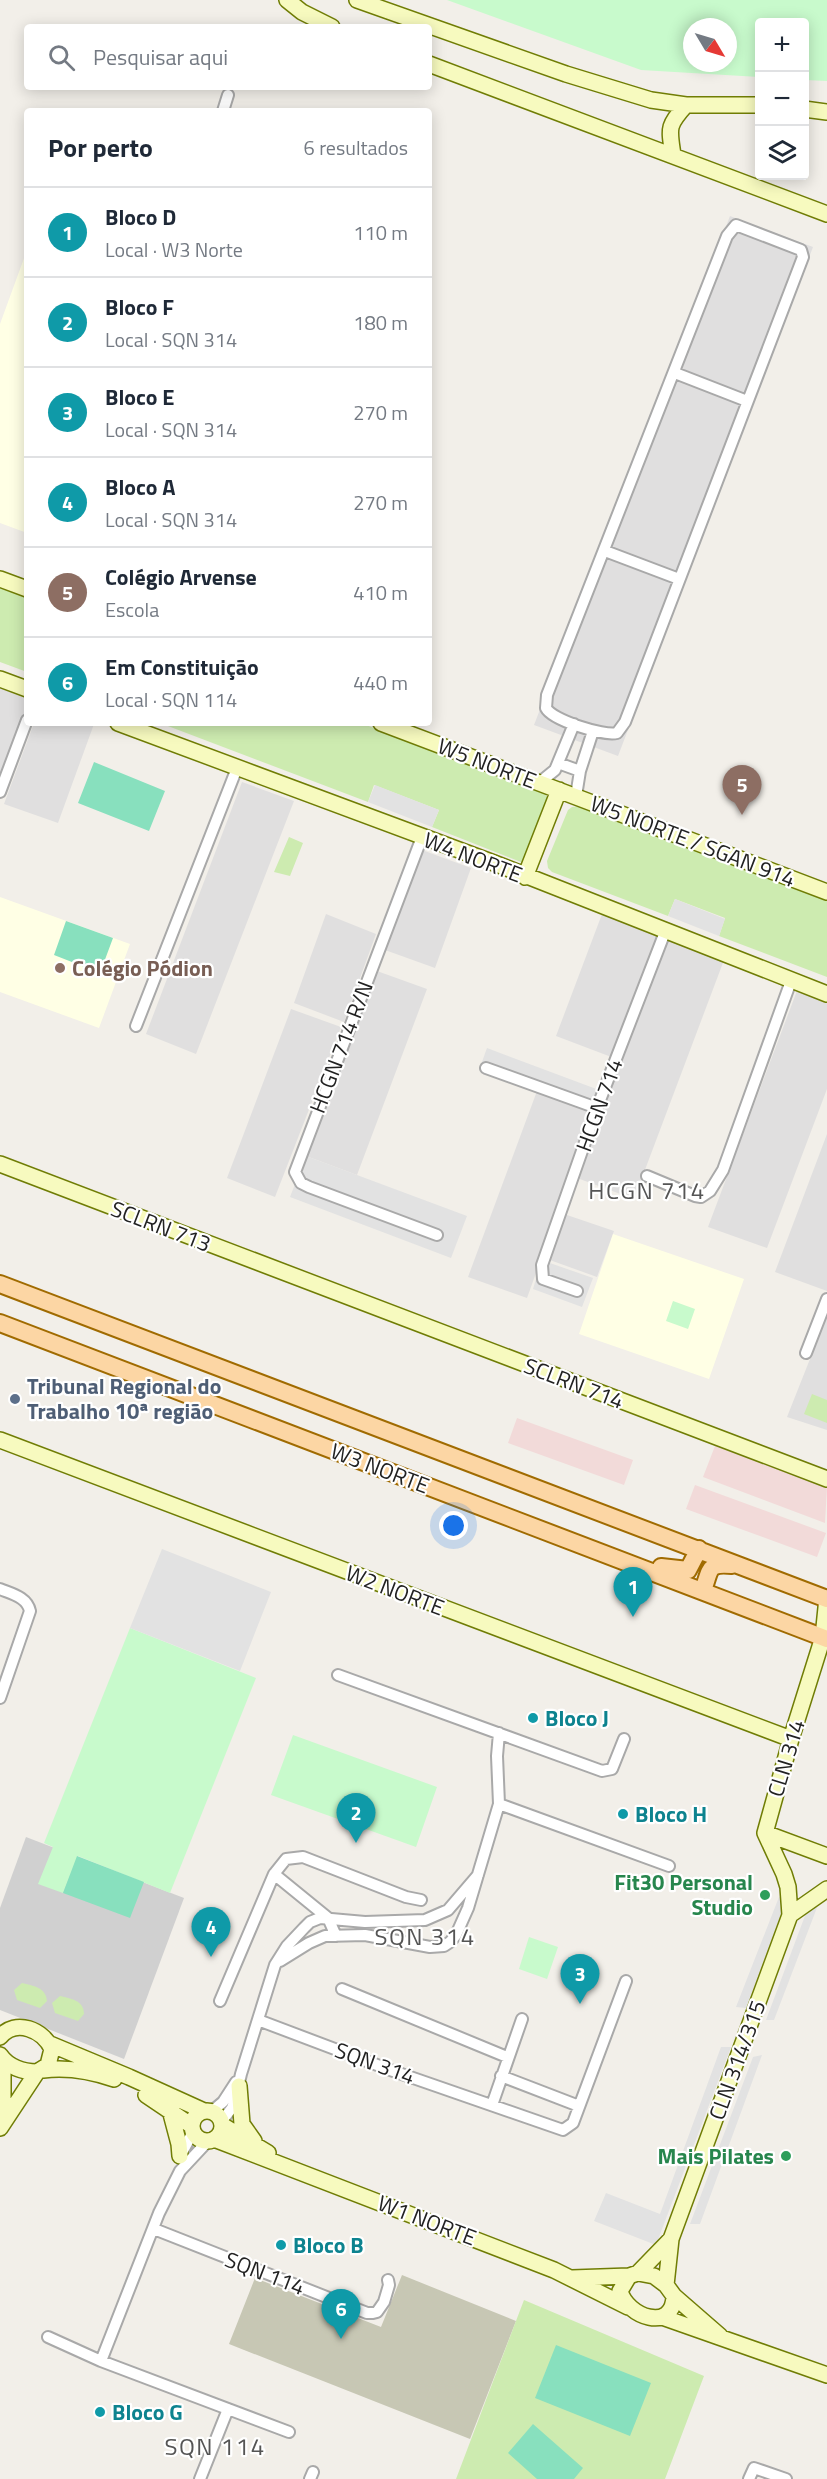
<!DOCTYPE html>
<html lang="pt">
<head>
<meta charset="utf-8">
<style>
  :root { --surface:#fff; --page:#f6f6f7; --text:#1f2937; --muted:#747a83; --line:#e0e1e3; --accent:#0b8043 }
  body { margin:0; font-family:"Titillium Web",sans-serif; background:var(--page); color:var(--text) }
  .controls { position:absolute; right:18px; top:18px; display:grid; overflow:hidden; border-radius:6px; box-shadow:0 3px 15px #0003 }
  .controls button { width:54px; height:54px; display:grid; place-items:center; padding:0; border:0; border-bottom:2px solid var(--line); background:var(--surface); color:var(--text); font:30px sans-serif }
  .compass { position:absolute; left:683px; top:18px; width:54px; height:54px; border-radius:50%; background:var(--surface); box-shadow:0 3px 15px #0003; rotate:128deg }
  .you { position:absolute; left:454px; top:1526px; width:21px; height:21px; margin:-15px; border:4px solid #fff; border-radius:50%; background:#1a73e8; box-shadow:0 0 0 9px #1a73e833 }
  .badge { display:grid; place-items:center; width:39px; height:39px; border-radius:50%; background:var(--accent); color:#fff; font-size:20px; font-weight:700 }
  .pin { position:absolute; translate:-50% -50px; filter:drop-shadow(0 2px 3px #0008) }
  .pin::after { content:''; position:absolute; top:32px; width:21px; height:18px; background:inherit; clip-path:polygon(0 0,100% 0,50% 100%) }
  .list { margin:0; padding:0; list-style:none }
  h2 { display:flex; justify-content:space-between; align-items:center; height:78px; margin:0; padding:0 24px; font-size:26px }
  h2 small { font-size:20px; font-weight:400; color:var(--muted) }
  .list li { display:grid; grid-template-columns:39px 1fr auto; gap:18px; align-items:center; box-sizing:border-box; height:90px; padding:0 24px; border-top:2px solid var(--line) }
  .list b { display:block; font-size:22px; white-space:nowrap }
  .list p { margin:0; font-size:20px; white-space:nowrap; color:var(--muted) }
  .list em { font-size:20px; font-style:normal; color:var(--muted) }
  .icon { flex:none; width:33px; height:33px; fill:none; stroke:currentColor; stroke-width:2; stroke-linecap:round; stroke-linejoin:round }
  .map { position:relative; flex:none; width:827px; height:2479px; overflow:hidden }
  .search { position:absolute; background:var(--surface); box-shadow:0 3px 15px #0003; left:24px; top:24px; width:408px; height:66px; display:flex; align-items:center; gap:15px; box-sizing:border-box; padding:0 21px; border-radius:6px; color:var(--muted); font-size:22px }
  .panel { position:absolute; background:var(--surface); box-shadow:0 3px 15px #0003; left:24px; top:108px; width:408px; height:618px; border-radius:6px }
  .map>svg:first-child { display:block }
  .residential { fill:#e0dfdf }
  .commercial { fill:#f2dad9 }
  .education { fill:#ffffe5 }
  .religious { fill:#d0d0d0 }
  .construction { fill:#c7c7b4 }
  .grass { fill:#cdebb0 }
  .park { fill:#c8facc; fill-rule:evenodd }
  .pitch { fill:#88e0be }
  .parking { fill:#e2e2e2 }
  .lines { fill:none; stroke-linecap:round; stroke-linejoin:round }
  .street-casing { stroke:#a9a9a9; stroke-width:14 }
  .secondary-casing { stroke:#707d05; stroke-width:18 }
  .primary-casing { stroke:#a06b00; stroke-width:20 }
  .street { stroke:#fff; stroke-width:10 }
  .secondary { stroke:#f7fabf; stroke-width:15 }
  .primary { stroke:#fcd6a4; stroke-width:16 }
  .education-dot { fill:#8d6e63; stroke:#fff; stroke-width:2 }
  .service-dot { fill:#5c6f8a; stroke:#fff; stroke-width:2 }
  .culture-dot { fill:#0f9aa8; stroke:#fff; stroke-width:2 }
  .leisure-dot { fill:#2e9e5b; stroke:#fff; stroke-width:2 }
  .labels { text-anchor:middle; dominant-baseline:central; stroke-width:4.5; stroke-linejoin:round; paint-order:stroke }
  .street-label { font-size:22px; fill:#222; stroke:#fff }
  .education-label { font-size:22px; font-weight:bold; fill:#785e54; stroke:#fff; text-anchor:start }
  .service-label { font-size:22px; font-weight:bold; fill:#4e5e75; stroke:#fff; text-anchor:start }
  .culture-label { font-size:22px; font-weight:bold; fill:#0d838f; stroke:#fff; text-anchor:start }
  .leisure-label { font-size:22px; font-weight:bold; fill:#27864d; stroke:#fff; text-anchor:end }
  .neighbourhood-label { font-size:24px; letter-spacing:1.5px; fill:#555; stroke:#fff }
</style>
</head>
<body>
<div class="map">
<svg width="827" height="2479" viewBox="0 0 827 2479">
  <rect width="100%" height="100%" fill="#f2efe9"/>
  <path class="residential" d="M730,216L813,247L618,756L534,725Z
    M0,688L27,699V707L0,780Z
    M34,723L94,724L58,823L4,804Z
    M242,782L294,801L196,1054L146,1034Z
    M422,850L471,868L435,968L385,950Z
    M326,914L376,934L344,1022L294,1003Z
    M602,914L660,936L614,1058L556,1036Z
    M667,938L724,960L634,1199L577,1178Z
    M377,971L427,989L357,1175L306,1156Z
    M798,988L827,1000V1089L767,1248L708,1227Z
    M291,1009L341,1027L275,1197L227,1178Z
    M537,1091L594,1112L527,1298L468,1277Z
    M827,1134V1291L775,1272Z
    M564,1214L614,1231L597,1277L547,1259Z
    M827,1316V1430L787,1417Z"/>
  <path class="commercial" d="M517,1418L633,1460L624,1485L508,1443Z
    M715,1446L827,1487L825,1523L703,1477Z
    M695,1485L826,1533L817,1557L686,1509Z"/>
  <path class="education" d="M27,250V533L0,523V324Z
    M0,897L130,944L99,1028L0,992Z
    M613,1234L744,1279L709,1379L579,1334Z"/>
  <path class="religious" d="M26,1837L184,1898L124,2059L0,2010V1908Z"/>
  <path class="construction" d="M402,2275L516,2321L470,2439L229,2344L255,2278L381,2327Z"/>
  <path class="grass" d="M0,584L27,595V672L0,662Z
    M160,723H361L544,793L548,798L528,861L521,862L432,827L439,810L374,785L368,802Z
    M582,806L827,898V977L719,936L725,918L675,899L668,916L552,872L548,868L547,861L568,810L572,807Z
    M289,837L303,843L290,876L274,872Z
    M812,1394L827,1400V1423L804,1414Z
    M22,1983C33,1986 46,1987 47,2001L40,2008L17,2000L14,1990Z
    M60,1996C71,1999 84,2000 84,2014L78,2021L55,2013L52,2003Z
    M524,2300L704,2376L665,2479H456Z"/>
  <path class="park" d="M447,0H827V81L805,80L804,22H760L759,77L641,70ZM692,27H728V63H692Z
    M673,1301L695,1309L688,1329L666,1321Z
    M130,1628L256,1678L170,1893L78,1856L63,1893L38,1884L53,1847L44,1843Z
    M293,1735L437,1787L416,1847L271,1795Z
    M529,1937L558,1947L547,1979L519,1969Z"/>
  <path class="pitch" d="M94,762L165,791L149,831L78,803Z
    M66,921L113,938L100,973L54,955Z
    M77,1856L144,1882L130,1918L63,1893Z
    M556,2345L651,2383L630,2436L535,2398Z
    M533,2424L583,2468L574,2479H537L508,2453Z"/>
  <path class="parking" d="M375,785L439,810L432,827L368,802Z
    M675,899L725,919L719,936L668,916Z
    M487,1048L599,1090L591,1111L479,1070Z
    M306,1156L467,1216L451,1258L290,1197Z
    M547,1262L593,1278L582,1307L533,1289L536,1279L540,1281Z
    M162,1549L271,1592L240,1671L130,1628Z
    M779,1897H787L746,2008L736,2007Z
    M809,1905H818L774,2020H766Z
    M721,2047H731L656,2245L594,2221L606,2193L660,2214Z
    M762,2055L700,2224H690L753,2057Z"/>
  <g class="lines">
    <defs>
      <path id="street" d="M223,111L228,95
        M736,225L801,250L803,257L625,722L617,733C603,736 552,720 546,708L547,695L727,236Z
        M675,373L747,401
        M605,551L679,579
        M558,763L580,771
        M539,783L555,770L574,724
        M0,792L27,720
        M576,796L580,771L593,731
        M422,837L295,1172L301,1183L309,1187L437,1235
        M136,1026L237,768
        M486,1068L597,1108
        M647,1176L695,1196L701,1197L710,1191L723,1170L791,981
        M577,1291L543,1279L542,1265L597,1108L665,932
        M806,1353L827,1299
        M0,1589C12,1594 27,1597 30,1611L0,1698
        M338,1675L602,1771L612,1769L624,1739
        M499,1804L669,1866
        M336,1936L328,1918L274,1874L286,1859L303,1857L406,1897L421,1900
        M280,1961L309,1943L325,1936L365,1935L430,1947L444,1946L450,1942L456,1935L468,1908L499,1804L497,1756L499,1733
        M342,1989L507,2057
        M220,2001L274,1874
        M258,2020L393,2071L563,2130L573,2123L626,1981
        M501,2076L579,2106
        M492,2105L522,2019
        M211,2112L223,2102L236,2082
        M221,2122L232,2108L236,2096L241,2074L275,1965L287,1946L304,1928L310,1922L320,1918L365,1922L425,1920L448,1910L478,1875
        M180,2156L193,2132
        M154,2229L367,2313H373L377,2312L384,2302L389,2285L388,2280
        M48,2337L101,2361L289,2432
        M101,2361L159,2213L180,2171L208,2141
        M200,2479L228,2409
        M310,2479L313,2472
        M749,2479L754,2468L786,2479"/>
      <path id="secondary" d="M287,0L302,12L332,27
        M357,0L566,74L651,100L686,105H760
        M429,64L827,214
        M804,109L827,112
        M673,155C669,128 667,126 686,105
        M0,579L27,589
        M0,679L27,689
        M118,723L494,863L827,994
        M381,723L827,892
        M525,877L559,790
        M0,1164L827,1479
        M0,1440L791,1739
        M765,1833L827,1856
        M790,1915L827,1889
        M0,2037C16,2018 43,2030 52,2049L48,2065L37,2072C23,2072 8,2067 0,2055
        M50,2044L129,2077L204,2111
        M43,2070C67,2067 91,2071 114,2079
        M239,2086L242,2124L254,2141
        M146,2095L192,2126
        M170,2110L179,2144L180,2156
        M192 2126a15 15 0 1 1 30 0a15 15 0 1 1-30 0Z
        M3,2120V2060
        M222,2125L268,2153
        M0,2128L37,2072
        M214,2139L554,2270L628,2307
        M638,2273L671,2239
        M572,2278L629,2276
        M666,2285L671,2239L790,1915L788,1887L784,1874L765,1833L791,1739L823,1637L827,1598
        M674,2296C673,2333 627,2317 620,2291L629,2276L638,2273L654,2276L666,2285L674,2296L720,2336
        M662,2317L827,2375"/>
      <path id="primary" d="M0,1284L827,1599
        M0,1323L827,1639
        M661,1567L688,1570L699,1549
        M703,1590C711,1569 707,1563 732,1565"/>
    </defs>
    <use href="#street" class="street-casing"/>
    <use href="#secondary" class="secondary-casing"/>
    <use href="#primary" class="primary-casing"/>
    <use href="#street" class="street"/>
    <use href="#secondary" class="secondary"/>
    <use href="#primary" class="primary"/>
  </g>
  <circle class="education-dot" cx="60" cy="968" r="6"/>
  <circle class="service-dot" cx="15" cy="1399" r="6"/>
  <g class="culture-dot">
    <circle cx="533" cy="1718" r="6"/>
    <circle cx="623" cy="1814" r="6"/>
    <circle cx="281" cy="2245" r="6"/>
    <circle cx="100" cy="2412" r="6"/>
  </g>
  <g class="leisure-dot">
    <circle cx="765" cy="1895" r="6"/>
    <circle cx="786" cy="2156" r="6"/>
  </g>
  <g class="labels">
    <g class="street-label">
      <text transform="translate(487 763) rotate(21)">W5 NORTE</text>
      <text transform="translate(693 841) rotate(21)">W5 NORTE / SGAN 914</text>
      <text transform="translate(473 857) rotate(21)">W4 NORTE</text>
      <text transform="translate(341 1047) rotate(-69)">HCGN 714 R/N</text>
      <text transform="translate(599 1105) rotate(-70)">HCGN 714</text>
      <text transform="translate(161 1226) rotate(21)">SCLRN 713</text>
      <text transform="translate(574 1383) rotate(21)">SCLRN 714</text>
      <text transform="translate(380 1468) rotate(21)">W3 NORTE</text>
      <text transform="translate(395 1590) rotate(21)">W2 NORTE</text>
      <text transform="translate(786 1758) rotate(-73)">CLN 314</text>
      <text transform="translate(737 2060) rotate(-70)">CLN 314/315</text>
      <text transform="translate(375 2063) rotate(20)">SQN 314</text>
      <text transform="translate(427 2220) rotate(21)">W1 NORTE</text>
      <text transform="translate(265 2273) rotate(21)">SQN 114</text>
    </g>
    <g class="education-label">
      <text x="72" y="968">Colégio Pódion</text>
    </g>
    <g class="service-label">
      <text x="27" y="1386">Tribunal Regional do<tspan x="27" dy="25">Trabalho 10ª região</tspan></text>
    </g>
    <g class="culture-label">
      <text x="545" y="1718">Bloco J</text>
      <text x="635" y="1814">Bloco H</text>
      <text x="293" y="2245">Bloco B</text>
      <text x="112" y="2412">Bloco G</text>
    </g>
    <g class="leisure-label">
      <text x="753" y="1882">Fit30 Personal<tspan x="753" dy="25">Studio</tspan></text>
      <text x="774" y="2156">Mais Pilates</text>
    </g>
    <g class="neighbourhood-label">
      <text x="647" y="1190">HCGN 714</text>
      <text x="425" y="1936">SQN 314</text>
      <text x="215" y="2446">SQN 114</text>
    </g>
  </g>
</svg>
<div class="controls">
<button>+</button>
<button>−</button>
<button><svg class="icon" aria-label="layers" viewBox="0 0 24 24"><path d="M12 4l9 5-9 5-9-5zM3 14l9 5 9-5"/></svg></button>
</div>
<svg class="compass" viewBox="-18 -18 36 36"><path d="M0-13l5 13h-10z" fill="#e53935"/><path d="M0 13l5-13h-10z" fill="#747a83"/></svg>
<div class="you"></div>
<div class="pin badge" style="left:633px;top:1617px;background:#0f9aa8">1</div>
<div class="pin badge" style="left:356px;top:1843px;background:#0f9aa8">2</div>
<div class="pin badge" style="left:580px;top:2004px;background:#0f9aa8">3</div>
<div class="pin badge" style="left:211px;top:1957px;background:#0f9aa8">4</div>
<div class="pin badge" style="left:742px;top:815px;background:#8d6e63">5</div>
<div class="pin badge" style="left:341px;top:2339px;background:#0f9aa8">6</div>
<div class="search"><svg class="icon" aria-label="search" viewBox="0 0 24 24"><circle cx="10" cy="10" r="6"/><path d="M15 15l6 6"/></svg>Pesquisar aqui</div>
<section class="panel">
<h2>Por perto<small>6 resultados</small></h2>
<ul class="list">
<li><span class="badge" style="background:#0f9aa8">1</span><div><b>Bloco D</b><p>Local · W3 Norte</p></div><em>110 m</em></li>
<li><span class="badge" style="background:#0f9aa8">2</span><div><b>Bloco F</b><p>Local · SQN 314</p></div><em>180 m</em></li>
<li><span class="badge" style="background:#0f9aa8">3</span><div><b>Bloco E</b><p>Local · SQN 314</p></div><em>270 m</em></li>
<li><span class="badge" style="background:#0f9aa8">4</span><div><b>Bloco A</b><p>Local · SQN 314</p></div><em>270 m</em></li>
<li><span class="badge" style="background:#8d6e63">5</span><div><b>Colégio Arvense</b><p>Escola</p></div><em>410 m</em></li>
<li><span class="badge" style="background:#0f9aa8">6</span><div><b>Em Constituição</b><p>Local · SQN 114</p></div><em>440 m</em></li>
</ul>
</section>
</div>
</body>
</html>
